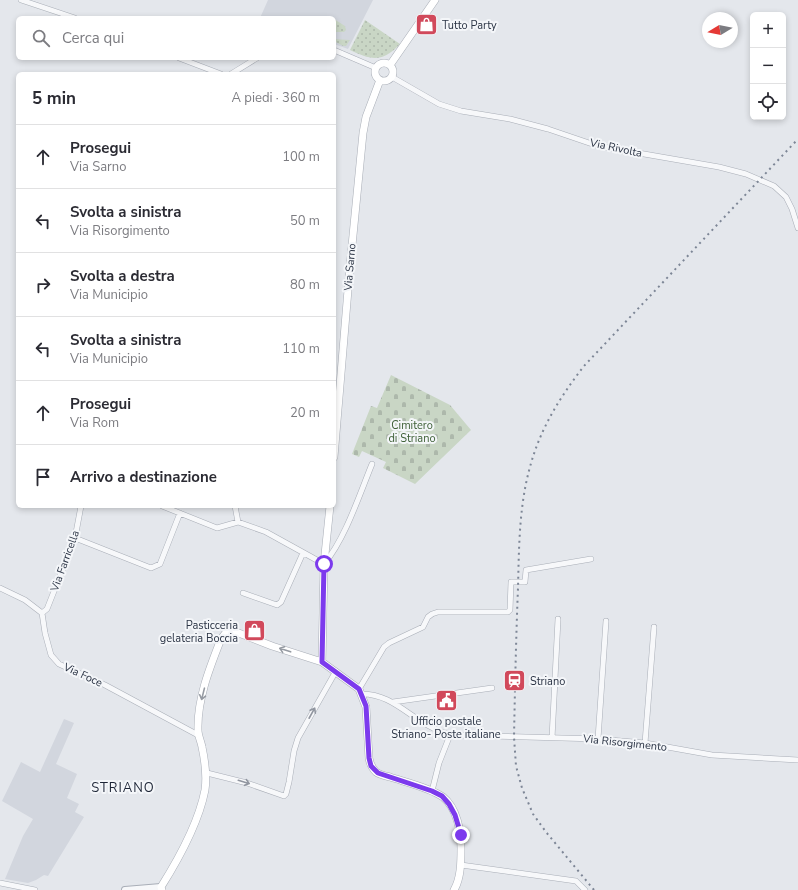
<!DOCTYPE html>
<html lang="it">
<head>
<meta charset="utf-8">
<style>
  :root { --surface:#fff; --page:#f2f2f3; --text:#2b2b33; --muted:#7c7c81; --line:#e1e1e2 }
  body { margin:0; font-family:"Nunito Sans",sans-serif; background:var(--page); color:var(--text) }
  .controls { position:absolute; right:12px; top:12px; display:grid; overflow:hidden; border-radius:6px; box-shadow:0 2px 6px #0003 }
  .controls button { width:36px; height:36px; display:grid; place-items:center; padding:0; border:0; border-bottom:1px solid var(--line); background:var(--surface); color:var(--text); font:20px sans-serif }
  .compass { position:absolute; left:702px; top:12px; width:36px; height:36px; border-radius:50%; background:var(--surface); box-shadow:0 2px 6px #0003; rotate:260deg }
  .stop { position:absolute; width:12px; height:12px; margin:-9px; border:3px solid #7c3aed; border-radius:50%; background:#fff }
  .stop.end { background:#7c3aed; border-color:#fff; box-shadow:0 1px 4px #0008 }
  .list { margin:0; padding:0; list-style:none }
  h2 { display:flex; justify-content:space-between; align-items:center; height:52px; margin:0; padding:0 16px; font-size:17px }
  h2 small { font-size:13px; font-weight:400; color:var(--muted) }
  .list li { display:grid; grid-template-columns:26px 1fr auto; gap:12px; align-items:center; box-sizing:border-box; height:64px; padding:0 16px; border-top:1px solid var(--line) }
  .list b { display:block; font-size:15px; white-space:nowrap }
  .list p { margin:0; font-size:13px; white-space:nowrap; color:var(--muted) }
  .list em { font-size:13px; font-style:normal; color:var(--muted) }
  .icon { flex:none; width:22px; height:22px; fill:none; stroke:currentColor; stroke-width:2; stroke-linecap:round; stroke-linejoin:round }
  .map { position:relative; flex:none; width:798px; height:890px; overflow:hidden }
  .search { position:absolute; background:var(--surface); box-shadow:0 2px 6px #0003; left:16px; top:16px; width:320px; height:44px; display:flex; align-items:center; gap:10px; box-sizing:border-box; padding:0 14px; border-radius:6px; color:var(--muted); font-size:15px }
  .panel { position:absolute; background:var(--surface); box-shadow:0 2px 6px #0003; left:16px; top:72px; width:320px; height:436px; border-radius:6px }
  .map>svg:first-child { display:block }
  .built { fill:#d2d6de }
  .grass { fill:url(#grass-dots) }
  .cemetery { fill:url(#cemetery-stones) }
  .lines { fill:none; stroke-linecap:round; stroke-linejoin:round }
  .minor-casing { stroke:#a9aeb7; stroke-width:6 }
  .tertiary-casing { stroke:#a9aeb7; stroke-width:8 }
  .secondary-casing { stroke:#a9aeb7; stroke-width:8 }
  .minor { stroke:#f7f8fa; stroke-width:5 }
  .tertiary { stroke:#f7f8fa; stroke-width:6 }
  .secondary { stroke:#fff; stroke-width:7 }
  .rail { stroke:#7d8696; stroke-width:2; stroke-dasharray:2 4; stroke-linecap:butt }
  .oneway { stroke:#959aa2 }
  .oneway2 { stroke:#9196a0 }
  .route { stroke:#7c3aed; stroke-width:5 }
  .labels { text-anchor:middle; dominant-baseline:central; stroke-width:4; stroke-linejoin:round; paint-order:stroke }
  .poi-label { font-size:11px; fill:#2b3445; stroke:#f4f6f9; text-anchor:start }
  .street-label { font-size:11px; fill:#2b3445; stroke:#f4f6f9 }
  .park-label { font-size:11px; fill:#3f6138; stroke:#f4f6f9 }
  .quarter-label { font-size:13px; letter-spacing:1px; fill:#1d2536; stroke:#f4f6f9 }
</style>
</head>
<body>
<div class="map">
<svg width="798" height="890" viewBox="0 0 798 890">
  <defs>
    <pattern id="grass-dots" width="8" height="8" patternUnits="userSpaceOnUse"><rect width="8" height="8" fill="#c9d6c5"/><path d="M2 2h.1M6 6h.1" fill="none" stroke="#adb8ab" stroke-width="1.8" stroke-linecap="round"/></pattern>
    <pattern id="cemetery-stones" width="16" height="16" patternUnits="userSpaceOnUse"><rect width="16" height="16" fill="#c9d6c5"/><path d="M2 7V4a2 2 0 0 1 4 0v3zM10 15v-3a2 2 0 0 1 4 0v3z" fill="#adb8ab"/></pattern>
  </defs>
  <rect width="100%" height="100%" fill="#e4e7ec"/>
  <path class="built" d="M268,0H373L348,49L334,44V18H260Z
    M64,719L74,723L56,764L77,774L67,798L79,804L75,812L84,817L48,876L44,875L36,880L28,883L5,879L23,836L33,819L2,801L21,762L40,772Z"/>
  <path class="grass" d="M334,19L345,26L346,30L344,32H334Z
    M365,20L400,44C382,63 371,60 350,50Z
    M334,39L350,40L346,46H343L334,41Z"/>
  <path class="cemetery" d="M391,375L450,405L471,430L415,484L383,468L386,462L362,451L359,457L352,454L371,406L377,408Z"/>
  <g class="lines">
    <defs>
      <path id="minor" d="M21,0L75,18
        M334,50L376,68
        M179,58L221,74
        M231,74L257,58
        M392,77L439,104L461,111L510,119L548,129L598,146L719,167L746,174L774,186L786,197L792,209L798,228
        M162,506L217,528L238,522L266,532L324,564C345,539 359,496 372,464
        M235,506L238,522
        M75,538L151,568L160,564L180,513
        M0,588L25,600L42,613L45,633L51,655L59,664L105,685L198,735
        M243,593L277,605L281,602L303,553
        M42,613L47,609L75,538L81,506
        M359,689L384,647L389,643L423,627L428,617L432,614L438,612H508L510,610L511,582H525L526,570L591,559
        M361,694C390,693 409,717 433,728C438,731 445,733 450,735L598,739L645,743L712,755L798,760
        M393,702L492,688
        M552,738L558,619
        M598,739L606,621
        M645,743L654,627
        M207,773L247,783L284,796L286,794L289,782L294,751L298,738L336,671
        M432,791L439,763L450,735
        M461,865L576,881L585,890
        M0,883L35,890"/>
      <path id="tertiary" d="M125,890L161,887"/>
      <path id="secondary" d="M375 72a9 9 0 1 1 18 0a9 9 0 1 1-18 0Z
        M390,65L435,0
        M334,457L350,266L363,133L366,117L380,80
        M322,662L324,564L330,506
        M162,890L161,887C178,860 199,821 205,790C207,776 205,761 202,747C201,741 198,736 198,730C197,699 210,667 221,639L227,631L231,630L272,646L322,662L359,689L366,707L369,758C370,764 372,768 376,772C380,775 386,776 390,777C405,782 431,788 443,797C457,808 461,831 461,848C461,862 461,878 454,890"/>
    </defs>
    <use href="#minor" class="minor-casing"/>
    <use href="#tertiary" class="tertiary-casing"/>
    <use href="#secondary" class="secondary-casing"/>
    <use href="#minor" class="minor"/>
    <use href="#tertiary" class="tertiary"/>
    <use href="#secondary" class="secondary"/>
    <path class="rail" d="M594,890L546,832L533,814L522,788L516,766L514,737C515,687 516,638 518,588C519,548 519,506 530,467C540,429 560,397 584,366L798,139"/>
  </g>
  <defs><path id="oneway-shaft" d="M-6 0H5M1.5-3L5.5 0L1.5 3" fill="none" stroke-width="1.6" stroke-linecap="round" stroke-linejoin="round"/></defs>
  <g class="oneway">
    <use href="#oneway-shaft" transform="translate(285 650) rotate(-162)"/>
    <use href="#oneway-shaft" transform="translate(203 694) rotate(104)"/>
  </g>
  <g class="oneway2">
    <use href="#oneway-shaft" transform="translate(312 713) rotate(-61)"/>
    <use href="#oneway-shaft" transform="translate(244 782) rotate(17)"/>
  </g>
  <g class="lines">
    <path class="route" d="M324,564L322,662L359,689L366,706L369,758L371,766L378,773L432,791L442,796L449,804L455,815L461,835"/>
  </g>
  <defs>
    <symbol id="shop-square" viewBox="-11 -11 22 22"><rect x="-9" y="-9" width="18" height="18" rx="4" fill="#d1495b" stroke="#f4f6f9"/><path d="M-5-2.5h2.3a2.7 3.5 0 0 1 5.4 0H5L5.5 6h-11ZM-1.5-2.5h3a1.5 2.3 0 0 0-3 0Z" fill="#fff"/></symbol>
    <symbol id="station-square" viewBox="-11 -11 22 22"><rect x="-9" y="-9" width="18" height="18" rx="4" fill="#d1495b" stroke="#f4f6f9"/><path d="M-3-6H3Q5-6 5-4V2Q5 4 3 4L4.5 6H3L1.5 4h-3L-3 6H-4.5L-3 4Q-5 4-5 2V-4Q-5-6-3-6ZM-3.5-4v3h7v-3ZM-3.5 1v1.5H-2V1ZM2 1v1.5H3.5V1Z" fill="#fff"/></symbol>
    <symbol id="civic-square" viewBox="-11 -11 22 22"><rect x="-9" y="-9" width="18" height="18" rx="4" fill="#d1495b" stroke="#f4f6f9"/><path d="M-.6-6.5H3V-4.5H.6V-3L4-1V1h2V6H-6V1h2V-1L-.6-3ZM-1.2 2.5V6h2.4V2.5Z" fill="#fff"/></symbol>
  </defs>
  <g fill-rule="evenodd">
    <use href="#shop-square" x="414" y="12" width="25" height="25"/>
    <use href="#shop-square" x="242" y="618" width="25" height="25"/>
    <use href="#station-square" x="502" y="668" width="25" height="25"/>
    <use href="#civic-square" x="434" y="688" width="25" height="25"/>
  </g>
  <g class="labels">
    <g class="poi-label">
      <text x="442" y="25">Tutto Party</text>
      <text x="238" y="625" text-anchor="end">Pasticceria<tspan x="238" dy="13">gelateria Boccia</tspan></text>
      <text x="530" y="681">Striano</text>
      <text x="446" y="721" text-anchor="middle">Ufficio postale<tspan x="446" dy="13">Striano- Poste italiane</tspan></text>
    </g>
    <g class="street-label">
      <text transform="translate(616 148) rotate(12)">Via Rivolta</text>
      <text transform="translate(350 267) rotate(-85)">Via Sarno</text>
      <text transform="translate(65 561) rotate(-70)">Via Farricella</text>
      <text transform="translate(83 675) rotate(25)">Via Foce</text>
      <text transform="translate(625 743) rotate(6)">Via Risorgimento</text>
    </g>
    <g class="park-label">
      <text x="412" y="425">Cimitero<tspan x="412" dy="13">di Striano</tspan></text>
    </g>
    <g class="quarter-label">
      <text x="123" y="788">STRIANO</text>
    </g>
  </g>
</svg>
<div class="controls">
<button>+</button>
<button>−</button>
<button><svg class="icon" aria-label="locate" viewBox="0 0 24 24"><circle cx="12" cy="12" r="6"/><path d="M12 2v4M12 18v4M2 12h4M18 12h4"/></svg></button>
</div>
<svg class="compass" viewBox="-18 -18 36 36"><path d="M0-13l5 13h-10z" fill="#e53935"/><path d="M0 13l5-13h-10z" fill="#7c7c81"/></svg>
<div class="stop" style="left:324px;top:564px"></div>
<div class="stop end" style="left:461px;top:835px"></div>
<div class="search"><svg class="icon" aria-label="search" viewBox="0 0 24 24"><circle cx="10" cy="10" r="6"/><path d="M15 15l6 6"/></svg>Cerca qui</div>
<section class="panel">
<h2>5 min<small>A piedi · 360 m</small></h2>
<ul class="list">
<li><svg class="icon" aria-label="ahead" viewBox="0 0 24 24"><path d="M12 20V5M6 11l6-6 6 6"/></svg><div><b>Prosegui</b><p>Via Sarno</p></div><em>100 m</em></li>
<li><svg class="icon" aria-label="left" viewBox="0 0 24 24"><path d="M17 20v-9H6M10 6l-5 5 5 5"/></svg><div><b>Svolta a sinistra</b><p>Via Risorgimento</p></div><em>50 m</em></li>
<li><svg class="icon" aria-label="right" viewBox="0 0 24 24"><path d="M7 20v-9h11M14 6l5 5-5 5"/></svg><div><b>Svolta a destra</b><p>Via Municipio</p></div><em>80 m</em></li>
<li><svg class="icon" aria-label="left" viewBox="0 0 24 24"><path d="M17 20v-9H6M10 6l-5 5 5 5"/></svg><div><b>Svolta a sinistra</b><p>Via Municipio</p></div><em>110 m</em></li>
<li><svg class="icon" aria-label="ahead" viewBox="0 0 24 24"><path d="M12 20V5M6 11l6-6 6 6"/></svg><div><b>Prosegui</b><p>Via Rom</p></div><em>20 m</em></li>
<li><svg class="icon" aria-label="arrive" viewBox="0 0 24 24"><path d="M6 21V4h12l-3 4 3 4H6"/></svg><div><b>Arrivo a destinazione</b></div></li>
</ul>
</section>
</div>
</body>
</html>
